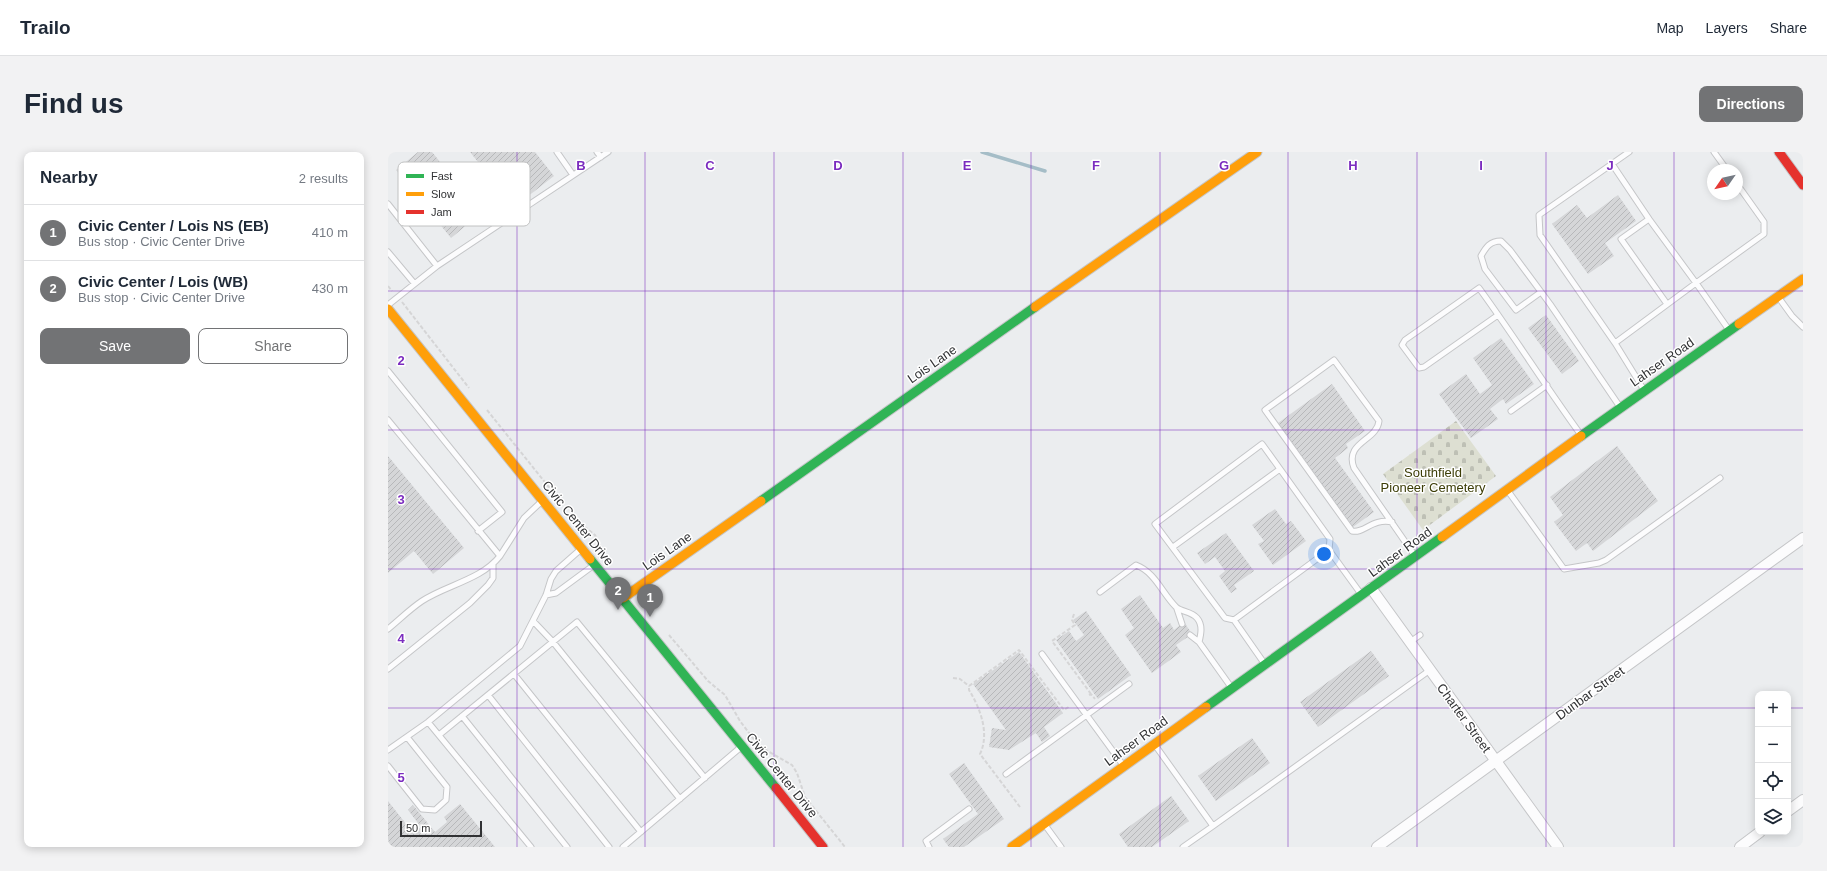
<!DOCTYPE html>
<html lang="en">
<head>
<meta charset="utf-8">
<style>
  :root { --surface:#fff; --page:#f2f2f3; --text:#1f2937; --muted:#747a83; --line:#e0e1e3; --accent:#727375 }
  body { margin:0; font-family:Arial,sans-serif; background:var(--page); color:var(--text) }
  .controls { position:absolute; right:12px; bottom:12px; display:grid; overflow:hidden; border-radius:8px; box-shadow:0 2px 10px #0003 }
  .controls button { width:36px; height:36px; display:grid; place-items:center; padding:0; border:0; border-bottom:1px solid var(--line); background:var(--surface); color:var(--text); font:20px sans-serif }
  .compass { position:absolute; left:1319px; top:12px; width:36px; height:36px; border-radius:50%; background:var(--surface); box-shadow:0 2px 10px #0003; rotate:236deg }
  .scale { position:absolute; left:12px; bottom:10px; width:82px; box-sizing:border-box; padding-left:4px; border:2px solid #313234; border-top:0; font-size:11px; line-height:14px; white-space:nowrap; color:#313234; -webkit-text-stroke:3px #fff; paint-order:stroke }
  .you { position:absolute; left:936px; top:402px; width:14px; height:14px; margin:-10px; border:3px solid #fff; border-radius:50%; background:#1a73e8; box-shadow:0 0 0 6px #1a73e833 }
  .badge { display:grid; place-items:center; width:26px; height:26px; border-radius:50%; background:var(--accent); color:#fff; font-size:13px; font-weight:700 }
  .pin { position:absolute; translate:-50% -33px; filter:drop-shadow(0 1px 2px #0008) }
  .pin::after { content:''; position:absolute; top:21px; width:14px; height:12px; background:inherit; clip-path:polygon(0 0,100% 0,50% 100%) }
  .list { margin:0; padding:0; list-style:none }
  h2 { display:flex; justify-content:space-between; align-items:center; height:52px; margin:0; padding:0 16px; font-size:17px }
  h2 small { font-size:13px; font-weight:400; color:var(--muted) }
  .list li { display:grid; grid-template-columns:26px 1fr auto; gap:12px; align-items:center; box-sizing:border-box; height:56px; padding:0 16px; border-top:1px solid var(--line) }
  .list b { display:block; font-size:15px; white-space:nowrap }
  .list p { margin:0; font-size:13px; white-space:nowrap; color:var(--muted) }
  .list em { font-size:13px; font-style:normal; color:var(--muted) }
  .actions { display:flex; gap:8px; padding:12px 16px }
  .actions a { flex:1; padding:9px 0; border:1px solid var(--accent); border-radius:8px; text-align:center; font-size:14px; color:var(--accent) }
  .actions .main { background:var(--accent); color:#fff }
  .icon { flex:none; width:22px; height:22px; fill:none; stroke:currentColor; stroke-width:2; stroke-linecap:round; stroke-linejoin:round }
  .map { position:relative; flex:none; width:1415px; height:695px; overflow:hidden; border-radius:8px }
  header { display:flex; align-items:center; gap:24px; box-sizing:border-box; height:56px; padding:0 20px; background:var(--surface); border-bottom:1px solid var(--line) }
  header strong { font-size:19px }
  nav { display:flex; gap:22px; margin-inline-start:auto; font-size:14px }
  .intro { display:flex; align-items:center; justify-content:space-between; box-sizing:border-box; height:96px; padding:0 24px }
  h1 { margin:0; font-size:28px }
  .button { padding:10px 18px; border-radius:8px; background:var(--accent); color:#fff; font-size:14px; font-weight:700 }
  main { display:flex; gap:24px; padding:0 24px }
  aside { flex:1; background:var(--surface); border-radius:8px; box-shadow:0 2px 10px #0003 }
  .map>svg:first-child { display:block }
  .cemetery { fill:url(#cemetery-stones) }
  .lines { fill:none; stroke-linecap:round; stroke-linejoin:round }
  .stream { stroke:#a5bdc7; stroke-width:3.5 }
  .building { fill:url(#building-hatch) }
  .lane-casing { stroke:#c5c6c8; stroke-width:7 }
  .street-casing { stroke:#c5c6c8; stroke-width:12 }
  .fast-casing { stroke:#c5c6c8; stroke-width:11 }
  .slow-casing { stroke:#c5c6c8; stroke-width:11 }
  .jam-casing { stroke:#c5c6c8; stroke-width:11 }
  .path { stroke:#d5d5d6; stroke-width:2; stroke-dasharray:4 2; stroke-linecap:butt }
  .lane { stroke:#fcfcfd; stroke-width:5 }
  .street { stroke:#fcfcfd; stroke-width:10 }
  .fast { stroke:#30b455; stroke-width:9 }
  .slow { stroke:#ff9f0a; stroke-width:9 }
  .jam { stroke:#e5322d; stroke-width:9 }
  .grid { fill:none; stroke:#7b2cbf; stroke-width:1; stroke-opacity:0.55 }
  .labels { text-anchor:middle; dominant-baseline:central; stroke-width:3; stroke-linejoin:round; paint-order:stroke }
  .street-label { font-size:13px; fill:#313234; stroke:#fff }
  .park-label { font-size:13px; fill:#3c3d07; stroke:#fff }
  .key { fill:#fff; stroke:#c1c2c2; stroke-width:1 }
  .key-label { font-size:11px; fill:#313234 }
  .grid-label { font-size:13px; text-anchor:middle; font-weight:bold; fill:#7b2cbf; stroke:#fff; stroke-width:3; stroke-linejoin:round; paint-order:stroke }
</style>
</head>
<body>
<header>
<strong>Trailo</strong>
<nav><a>Map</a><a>Layers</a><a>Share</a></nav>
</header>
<div class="intro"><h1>Find us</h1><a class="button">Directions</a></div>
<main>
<aside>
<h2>Nearby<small>2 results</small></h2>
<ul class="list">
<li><span class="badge">1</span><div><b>Civic Center / Lois NS (EB)</b><p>Bus stop · Civic Center Drive</p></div><em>410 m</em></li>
<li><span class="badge">2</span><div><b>Civic Center / Lois (WB)</b><p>Bus stop · Civic Center Drive</p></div><em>430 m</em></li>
</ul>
<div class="actions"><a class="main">Save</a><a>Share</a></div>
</aside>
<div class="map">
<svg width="1415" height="695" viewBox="0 0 1415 695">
  <defs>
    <pattern id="cemetery-stones" width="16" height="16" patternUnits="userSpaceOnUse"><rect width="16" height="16" fill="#dddfd2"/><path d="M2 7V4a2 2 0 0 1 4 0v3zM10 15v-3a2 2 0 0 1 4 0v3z" fill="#bec0b5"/></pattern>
    <pattern id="building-hatch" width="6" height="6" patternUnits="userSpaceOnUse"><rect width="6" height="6" fill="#d5d6d8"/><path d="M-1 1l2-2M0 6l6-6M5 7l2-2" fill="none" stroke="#b7b8ba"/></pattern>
  </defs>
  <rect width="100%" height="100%" fill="#ebedef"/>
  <path class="cemetery" d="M1068,269L1108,324L1035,378L995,322Z"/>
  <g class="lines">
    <path class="stream" d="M594,0L657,19"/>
  </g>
  <path class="building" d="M30,0H44L75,38L98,20L82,0H147L166,24L126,55L110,35L93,51L90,47L85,52L93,61L63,86L8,18Z
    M1230,43L1248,69L1217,91L1226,104L1200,122L1164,72L1189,53L1199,66Z
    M1158,163L1191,209L1174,222L1140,176Z
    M1113,186L1146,232L1118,252L1115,247L1102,257L1110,267L1083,286L1051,242L1078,222L1092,242L1104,233L1085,206Z
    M944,232L977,279L958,292L960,296L947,306L986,360L965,375L890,271Z
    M1229,294L1270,349L1205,399L1199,391L1188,399L1166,370L1175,363L1162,345Z
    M0,304L76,396L45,422L26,399L0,421Z
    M887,357L898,372L903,369L918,389L885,413L870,392L876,389L864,373Z
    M838,381L866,419L846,433L849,437L843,441L831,424L837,419L827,405L817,412L809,401Z
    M752,443L775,476L782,471L786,478L796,470L804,482L788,493L793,500L764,521L737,483L746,476L733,457Z
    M698,459L743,523L710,547L668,488L681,479L688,489L696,483L685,468Z
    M983,499L1001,524L930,575L912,550Z
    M631,500L675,561L656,575L662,584L654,590L648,581L621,598L601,595L604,576L618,578L585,532Z
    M864,586L882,611L828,649L810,624Z
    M576,611L616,667L576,695H561L555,687L590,662L561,622Z
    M783,644L801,669L764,695H740L731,682Z
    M0,649L26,682L33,675L20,658L25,653L47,680L59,670L56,665L72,652L107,695H0Z"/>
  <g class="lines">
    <defs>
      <path id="lane" d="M169,0L185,23
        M209,0L213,5
        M1241,0L1151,63L1152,83L1227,191L1308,131L1341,178
        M1326,0L1339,18
        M1224,12L1261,67
        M0,52L49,114
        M0,100L26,131
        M1153,140L1128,158L1097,117L1093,104C1098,95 1102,89 1113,89L1122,98L1162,152L1232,255
        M1391,146L1404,164L1415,175
        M1279,152L1233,87L1261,67L1308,131L1376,82V70L1349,32
        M0,153L49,114L220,0
        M1110,163L1036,215L1031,216L1014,193L1017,188L1091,136C1126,184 1158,235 1193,283
        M1227,191L1256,238
        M0,219L114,360L90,379
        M1123,259L1159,233
        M0,268L112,404L136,366L154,349
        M1120,339L1176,417L1211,411L1218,408L1332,326
        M1004,370C984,366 976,382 964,379L877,258L946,208L991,269C989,289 956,290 966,316L1027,404
        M785,395L892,317L942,387L941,398L846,468
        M941,398L973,442
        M712,440L748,413C767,420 774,441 788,455C793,460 803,459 809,466C815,473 813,482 811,490L843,535
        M158,443L168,441L206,413
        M789,457L794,472
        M145,469L165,490L292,647
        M0,477C11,468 22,457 34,449C58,433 93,428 112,404
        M802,483L811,490
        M1022,490L1032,483
        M654,502L735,613
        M876,511L846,468L837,466L767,372L874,292L892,317
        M0,517L82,451L100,433L105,426V412
        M126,522L253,680
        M100,543L221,695
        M74,564L179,695
        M40,570L143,695
        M51,583L189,470L317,626
        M767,593L825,674L1042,518
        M0,598L40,570L132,494L158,443L163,427L168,419L193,397
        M0,614L34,657L47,658L58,648L59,635L19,585
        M618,622L741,532
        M657,673L673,695
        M235,695L353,595
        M541,695L538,689L581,657
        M795,695L825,674"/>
      <path id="street" d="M983,436L1170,695
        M1400,659L1415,648
        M989,695L1415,386
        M1352,695L1372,680"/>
      <path id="fast" d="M1193,284L1351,172
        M373,349L647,155
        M202,407L388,636
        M818,555L1054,385"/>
      <path id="slow" d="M647,155L869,0
        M0,157L202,407
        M1351,172L1415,127
        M1054,385L1193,284
        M235,446L373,349
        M624,695L818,555"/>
      <path id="jam" d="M1391,0L1415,33
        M388,636L435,695"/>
    </defs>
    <use href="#lane" class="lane-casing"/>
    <use href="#street" class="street-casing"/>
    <use href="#fast" class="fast-casing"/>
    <use href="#slow" class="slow-casing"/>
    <use href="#jam" class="jam-casing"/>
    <path class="path" d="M0,134L4,139
      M14,150L81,236
      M99,258L168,344
      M187,367L207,383L215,401L224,412
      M686,462L684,468L687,473L664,489L703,542
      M281,483L320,529L337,543L352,569L371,594L404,613L409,621L417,645L457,695
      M565,526L572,527L581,534
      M701,543L703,542L707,547
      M632,655L592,602C602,581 592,556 581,538V534L631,498L676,558L682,554"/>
    <use href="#lane" class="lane"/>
    <use href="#street" class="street"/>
    <use href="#fast" class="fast"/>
    <use href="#slow" class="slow"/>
    <use href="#jam" class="jam"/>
  </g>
  <path class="grid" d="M129,0V695M257,0V695M386,0V695M515,0V695M643,0V695M772,0V695M900,0V695M1029,0V695M1158,0V695M1286,0V695M0,139H1415M0,278H1415M0,417H1415M0,556H1370M1400,556H1415"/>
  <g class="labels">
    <g class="street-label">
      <text transform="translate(1274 210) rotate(-35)">Lahser Road</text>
      <text transform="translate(544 212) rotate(-35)">Lois Lane</text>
      <text transform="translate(190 371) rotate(51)">Civic Center Drive</text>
      <text transform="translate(279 399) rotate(-35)">Lois Lane</text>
      <text transform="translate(1012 400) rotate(-36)">Lahser Road</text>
      <text transform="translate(1202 541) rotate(-36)">Dunbar Street</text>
      <text transform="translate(1076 566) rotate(54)">Charter Street</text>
      <text transform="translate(748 589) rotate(-36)">Lahser Road</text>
      <text transform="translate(394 623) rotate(51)">Civic Center Drive</text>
    </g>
    <g class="park-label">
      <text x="1045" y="320">Southfield<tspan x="1045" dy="15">Pioneer Cemetery</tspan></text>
    </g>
  </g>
  <rect x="10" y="10" width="132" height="64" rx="6" class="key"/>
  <rect x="18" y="22" width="18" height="4" fill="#30b455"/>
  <rect x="18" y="40" width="18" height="4" fill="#ff9f0a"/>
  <rect x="18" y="58" width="18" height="4" fill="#e5322d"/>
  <g class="key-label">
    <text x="43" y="28">Fast</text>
    <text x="43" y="46">Slow</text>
    <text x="43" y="64">Jam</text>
  </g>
  <g class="grid-label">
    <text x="193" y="18">B</text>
    <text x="322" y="18">C</text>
    <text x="450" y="18">D</text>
    <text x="579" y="18">E</text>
    <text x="708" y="18">F</text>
    <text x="836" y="18">G</text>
    <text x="965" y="18">H</text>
    <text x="1093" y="18">I</text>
    <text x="1222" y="18">J</text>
    <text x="13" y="213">2</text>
    <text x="13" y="352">3</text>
    <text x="13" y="491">4</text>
    <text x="13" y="630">5</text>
  </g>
</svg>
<div class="controls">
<button>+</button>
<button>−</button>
<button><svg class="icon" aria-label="locate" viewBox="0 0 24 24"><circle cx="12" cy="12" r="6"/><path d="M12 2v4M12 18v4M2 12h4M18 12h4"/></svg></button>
<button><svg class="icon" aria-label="layers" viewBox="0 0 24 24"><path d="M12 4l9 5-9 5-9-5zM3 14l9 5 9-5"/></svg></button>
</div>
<svg class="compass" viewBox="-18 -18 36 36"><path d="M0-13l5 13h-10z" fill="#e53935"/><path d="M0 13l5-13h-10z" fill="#747a83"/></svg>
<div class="scale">50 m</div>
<div class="you"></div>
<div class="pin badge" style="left:262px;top:465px">1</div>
<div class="pin badge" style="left:230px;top:458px">2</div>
</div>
</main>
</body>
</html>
